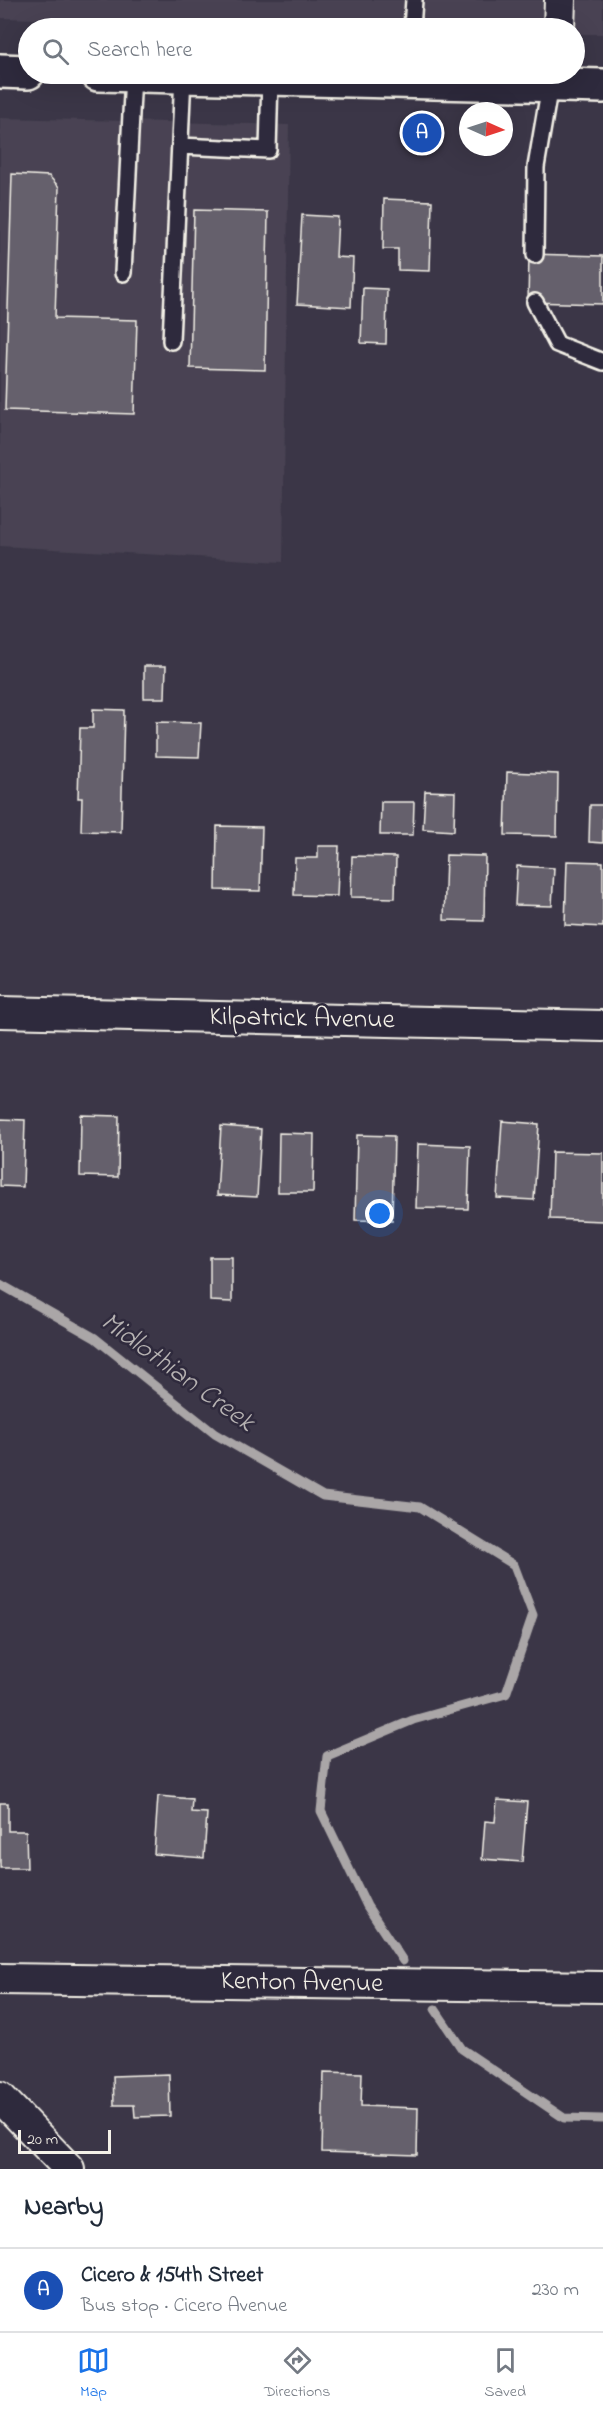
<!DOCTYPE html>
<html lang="en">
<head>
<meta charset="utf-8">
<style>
  :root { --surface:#fff; --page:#f6f6f7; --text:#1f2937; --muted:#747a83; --line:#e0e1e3; --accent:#1a73e8 }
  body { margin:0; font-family:"Indie Flower",sans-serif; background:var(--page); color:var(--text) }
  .compass { position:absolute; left:459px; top:102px; width:54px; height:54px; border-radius:50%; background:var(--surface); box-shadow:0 6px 24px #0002; rotate:93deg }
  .scale { position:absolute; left:18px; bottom:15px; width:93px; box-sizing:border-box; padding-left:6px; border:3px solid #f4f1e8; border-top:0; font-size:16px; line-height:21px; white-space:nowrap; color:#f4f1e8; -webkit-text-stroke:4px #2f2a3d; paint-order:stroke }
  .you { position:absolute; left:380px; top:1214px; width:21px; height:21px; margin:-15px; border:4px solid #fff; border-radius:50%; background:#1a73e8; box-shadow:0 0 0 9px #1a73e833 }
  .badge { display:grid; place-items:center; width:39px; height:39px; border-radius:50%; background:var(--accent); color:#fff; font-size:20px; font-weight:700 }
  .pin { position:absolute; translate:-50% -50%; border:3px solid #fff; box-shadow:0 2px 6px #0006 }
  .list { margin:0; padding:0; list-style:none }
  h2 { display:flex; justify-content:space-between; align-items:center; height:78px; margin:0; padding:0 24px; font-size:26px }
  h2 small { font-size:20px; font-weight:400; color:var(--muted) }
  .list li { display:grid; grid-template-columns:39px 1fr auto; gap:18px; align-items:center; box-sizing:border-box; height:84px; padding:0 24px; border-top:2px solid var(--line) }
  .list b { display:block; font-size:22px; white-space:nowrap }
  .list p { margin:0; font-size:20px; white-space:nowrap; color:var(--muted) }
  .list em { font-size:20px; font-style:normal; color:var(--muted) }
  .icon { flex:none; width:33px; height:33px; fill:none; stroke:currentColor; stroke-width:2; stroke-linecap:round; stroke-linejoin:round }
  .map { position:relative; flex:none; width:603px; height:2169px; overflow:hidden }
  .search { position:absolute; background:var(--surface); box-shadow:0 6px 24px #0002; left:18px; right:18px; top:18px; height:66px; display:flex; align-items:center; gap:15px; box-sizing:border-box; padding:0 21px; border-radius:33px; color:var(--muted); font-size:22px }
  .sheet { height:162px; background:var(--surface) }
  nav { display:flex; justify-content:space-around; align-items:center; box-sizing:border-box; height:84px; border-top:2px solid var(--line); background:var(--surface); font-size:16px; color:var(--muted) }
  nav a { display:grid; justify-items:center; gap:3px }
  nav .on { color:var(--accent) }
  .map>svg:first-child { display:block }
  .built { fill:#484352 }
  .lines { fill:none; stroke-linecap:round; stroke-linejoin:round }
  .stream { stroke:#aaa6a7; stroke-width:9 }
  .building { fill:#65616c; stroke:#f4f1e8; stroke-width:1.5 }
  .service-casing { stroke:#f4f1e8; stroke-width:20 }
  .minor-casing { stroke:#f4f1e8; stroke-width:34 }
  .primary-casing { stroke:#f4f1e8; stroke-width:38 }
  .service { stroke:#2f2a3d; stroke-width:15 }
  .minor { stroke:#2f2a3d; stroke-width:30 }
  .primary { stroke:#2f2a3d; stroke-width:33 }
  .labels { text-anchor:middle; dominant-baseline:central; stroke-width:5; stroke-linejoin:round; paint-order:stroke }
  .street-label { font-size:27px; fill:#f4f1e8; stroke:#2f2a3d }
  .water-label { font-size:28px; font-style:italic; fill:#b6b2b2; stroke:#2f2a3d }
</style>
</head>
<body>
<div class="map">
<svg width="603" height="2169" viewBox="0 0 603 2169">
  <rect width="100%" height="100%" fill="#3b3647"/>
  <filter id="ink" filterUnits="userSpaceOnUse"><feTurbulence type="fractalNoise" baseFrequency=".0167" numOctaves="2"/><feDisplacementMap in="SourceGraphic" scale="12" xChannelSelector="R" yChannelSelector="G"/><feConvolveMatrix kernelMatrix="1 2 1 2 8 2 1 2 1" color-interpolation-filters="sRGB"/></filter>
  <g filter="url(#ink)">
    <path class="built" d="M0,0H603V34H575L574,28H387L0,18Z
      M0,118L289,125L283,562L0,546Z"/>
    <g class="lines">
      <path class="stream" d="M0,1284L95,1338L215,1434L323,1496L420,1507L514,1565L533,1615L506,1694L413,1720L327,1756L321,1811L367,1906L403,1961
        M435,2009L462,2049L564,2118L603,2119"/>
    </g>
    <path class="building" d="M12,174L49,176L59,187L55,318L137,320L134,414L5,410Z
      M384,199L432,201L430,271L398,270V249H383Z
      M194,210L268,212L265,370L190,368Z
      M302,215L338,217L336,257L353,258L351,307L297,304Z
      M529,254L603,256V304L528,302Z
      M363,288L387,289L386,344L361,343Z
      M144,666H166L165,698H144Z
      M93,709L124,710L121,832L81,831L82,798H78L80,728H93Z
      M156,722L201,723L199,757L156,756Z
      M507,772L558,774L557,836L505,835Z
      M425,791L455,792L454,831L423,829Z
      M381,802H414L413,835H380Z
      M590,805H603V843L589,842Z
      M217,826L262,827L260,891L216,890Z
      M318,846H339L337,896L294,895L295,858H318Z
      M446,855L485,856L484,921L444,920Z
      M352,856L396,857L395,898L351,897Z
      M567,861L603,862V927L565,925Z
      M517,866L554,868L552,906L515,905Z
      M81,1115L119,1116L118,1177L80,1176Z
      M0,1119L25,1120L23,1187L0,1186Z
      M502,1121L539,1124L534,1200L497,1198Z
      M221,1126L261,1129L257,1197L217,1195Z
      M279,1133L314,1134L313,1192H278Z
      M357,1135L394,1136L392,1221L355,1220Z
      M418,1144L470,1146L468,1209L416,1208Z
      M552,1152L603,1153V1221L550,1219Z
      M210,1257H232V1302L210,1301Z
      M158,1796L192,1799L191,1812L207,1813L204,1858L154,1854Z
      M497,1800L527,1802L522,1862L482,1859L485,1821L495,1822Z
      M0,1803H8V1831H26L27,1868H0Z
      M324,2072L362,2073L361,2106L418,2108L417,2155L322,2152Z
      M169,2074L170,2116L135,2117L134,2105H114L113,2076Z"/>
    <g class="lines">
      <defs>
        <path id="service" d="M412,28L414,0
          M180,146L268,150L270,78
          M535,255L536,167L550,85
          M123,273L133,74
          M535,302L557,344L603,362
          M171,341L183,75"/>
        <path id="minor" d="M559,28L560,0
          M0,1012L603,1026
          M0,1979L603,1987
          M0,2097L69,2169"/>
        <path id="primary" d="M0,71L28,72
          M98,74L603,86"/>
      </defs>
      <use href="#service" class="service-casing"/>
      <use href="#minor" class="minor-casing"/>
      <use href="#primary" class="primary-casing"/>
      <use href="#service" class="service"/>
      <use href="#minor" class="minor"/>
      <use href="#primary" class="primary"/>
    </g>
  </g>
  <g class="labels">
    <g class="street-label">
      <text transform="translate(302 1019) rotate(1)">Kilpatrick Avenue</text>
      <text transform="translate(302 1983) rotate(1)">Kenton Avenue</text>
    </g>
    <g class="water-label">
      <text transform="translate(177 1373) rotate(36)">Midlothian Creek</text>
    </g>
  </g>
</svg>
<svg class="compass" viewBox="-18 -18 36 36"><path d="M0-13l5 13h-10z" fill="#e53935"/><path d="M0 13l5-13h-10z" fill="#747a83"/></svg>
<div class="scale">20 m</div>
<div class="you"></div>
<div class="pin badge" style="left:422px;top:133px;background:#1a4fb4">A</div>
<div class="search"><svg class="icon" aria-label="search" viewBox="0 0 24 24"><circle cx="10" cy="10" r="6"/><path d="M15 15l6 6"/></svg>Search here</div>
</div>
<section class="sheet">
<h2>Nearby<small></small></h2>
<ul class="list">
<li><span class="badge" style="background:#1a4fb4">A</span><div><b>Cicero &amp; 154th Street</b><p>Bus stop · Cicero Avenue</p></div><em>230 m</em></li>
</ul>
</section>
<nav>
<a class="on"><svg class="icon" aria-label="map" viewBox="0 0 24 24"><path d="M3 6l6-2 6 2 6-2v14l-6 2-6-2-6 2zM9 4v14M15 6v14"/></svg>Map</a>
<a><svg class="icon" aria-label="directions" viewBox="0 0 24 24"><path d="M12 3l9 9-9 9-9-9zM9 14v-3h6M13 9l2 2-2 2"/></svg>Directions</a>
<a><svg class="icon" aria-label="saved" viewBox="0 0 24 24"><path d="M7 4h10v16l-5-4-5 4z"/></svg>Saved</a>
</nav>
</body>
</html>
